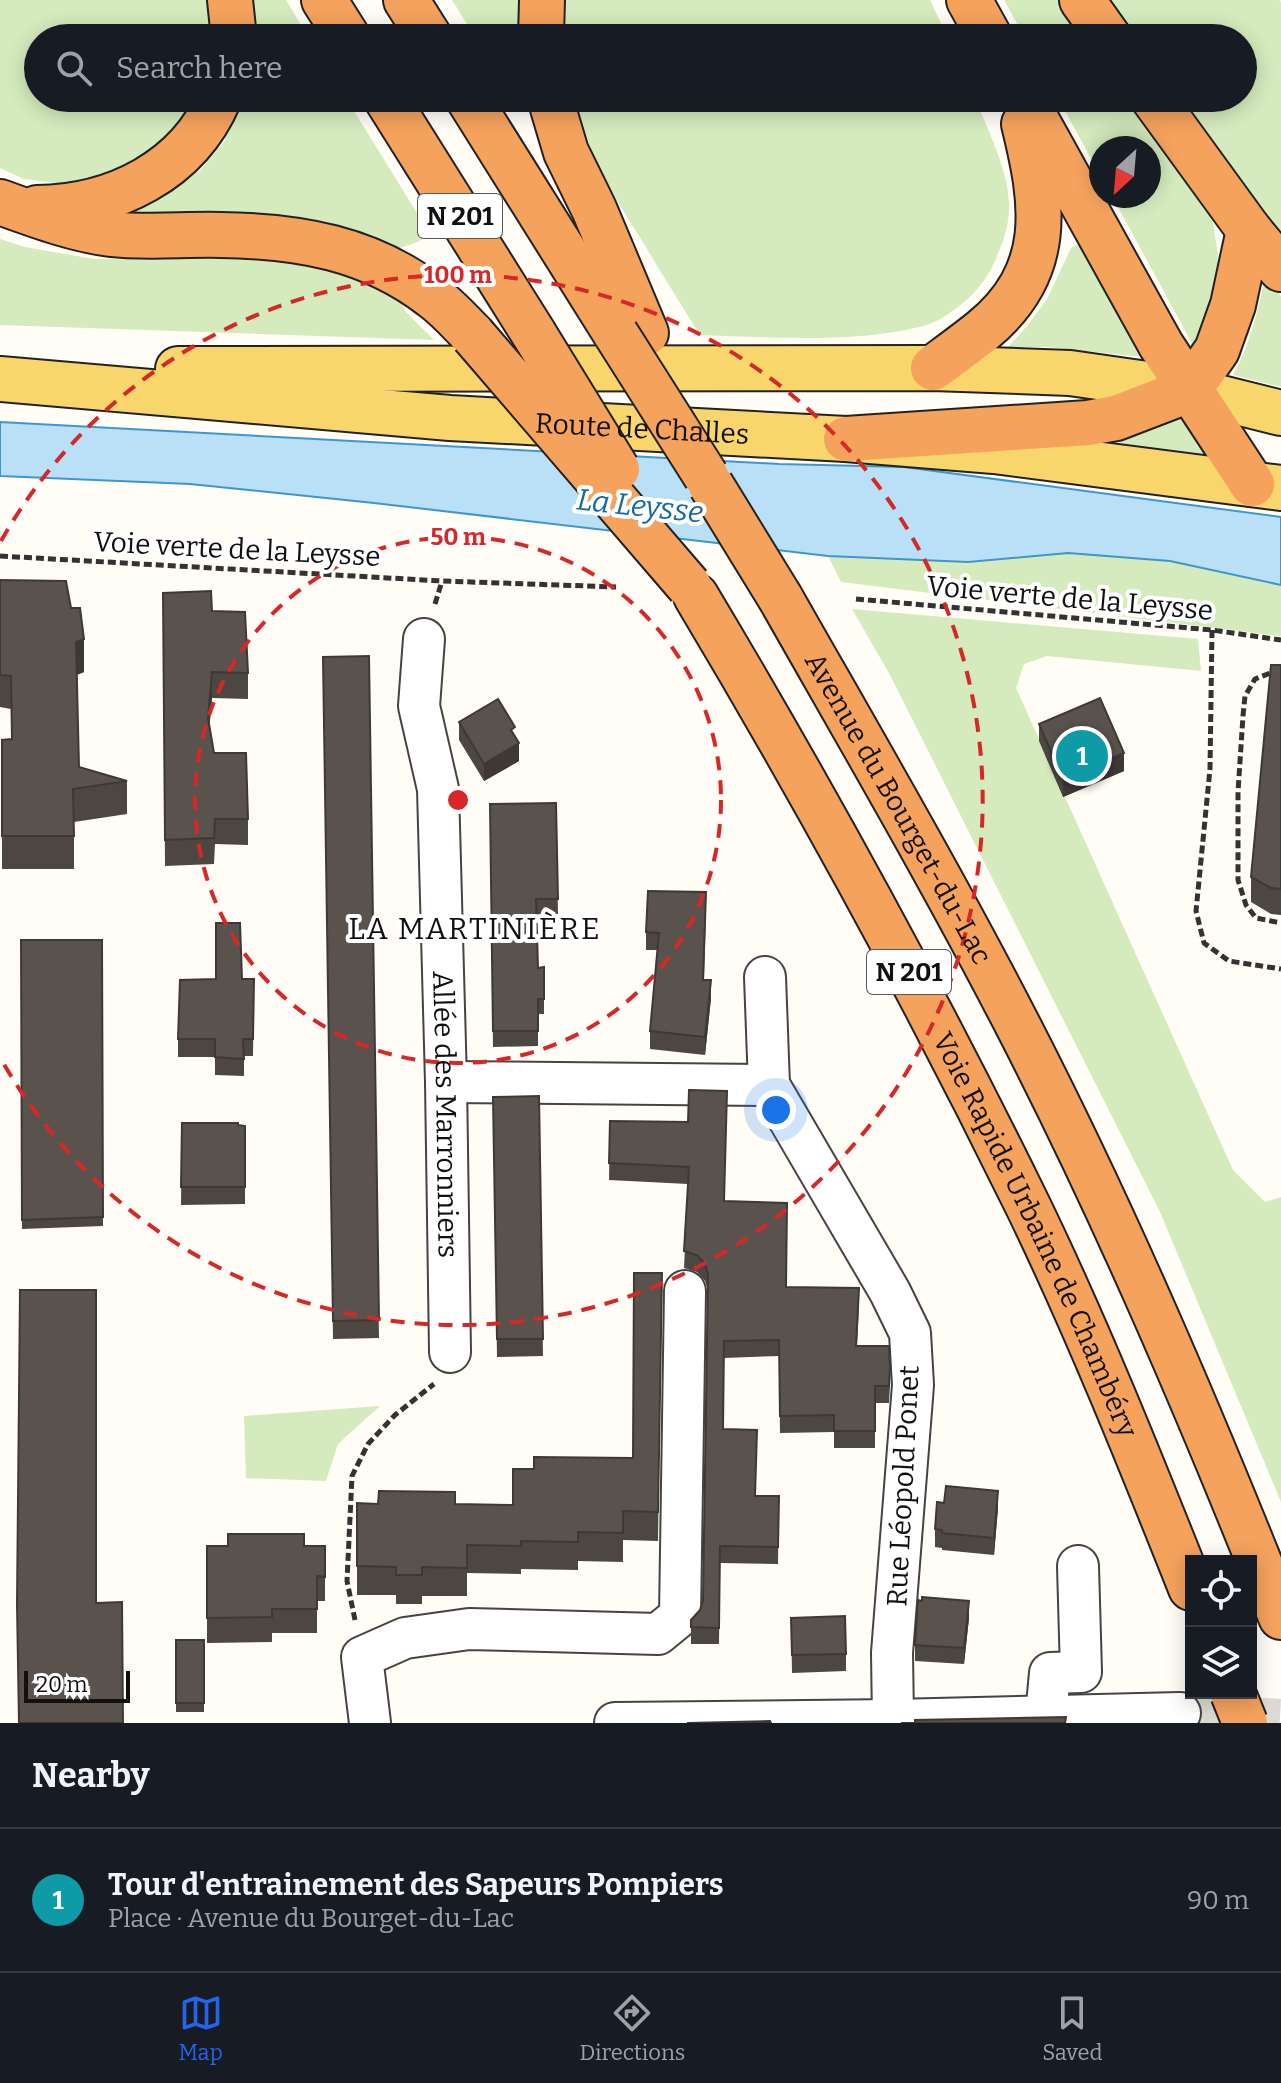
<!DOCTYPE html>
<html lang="en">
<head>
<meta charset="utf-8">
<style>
  :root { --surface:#171b24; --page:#242831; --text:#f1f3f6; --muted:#9ea1a6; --line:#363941; --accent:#2563eb }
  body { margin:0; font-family:Bitter,serif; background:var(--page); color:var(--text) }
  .controls { position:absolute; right:24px; bottom:24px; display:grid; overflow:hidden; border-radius:0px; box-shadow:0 4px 20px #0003 }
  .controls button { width:72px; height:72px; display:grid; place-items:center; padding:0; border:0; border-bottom:2px solid var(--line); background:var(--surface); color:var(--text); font:40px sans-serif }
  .compass { position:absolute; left:1089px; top:136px; width:72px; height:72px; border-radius:50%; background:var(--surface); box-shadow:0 4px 20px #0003; rotate:206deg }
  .scale { position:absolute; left:24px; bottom:20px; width:106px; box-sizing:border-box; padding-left:8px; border:4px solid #111; border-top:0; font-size:22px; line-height:28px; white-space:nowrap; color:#111; -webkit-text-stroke:6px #fff; paint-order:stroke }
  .you { position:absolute; left:776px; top:1110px; width:28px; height:28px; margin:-20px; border:6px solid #fff; border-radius:50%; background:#1a73e8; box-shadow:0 0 0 12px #1a73e833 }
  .badge { display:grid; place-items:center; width:52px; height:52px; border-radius:50%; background:var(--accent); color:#fff; font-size:26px; font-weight:700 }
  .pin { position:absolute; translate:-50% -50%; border:4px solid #fff; box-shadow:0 2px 8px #0006 }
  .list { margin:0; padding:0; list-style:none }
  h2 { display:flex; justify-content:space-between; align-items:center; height:104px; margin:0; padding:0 32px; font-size:34px }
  h2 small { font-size:26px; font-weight:400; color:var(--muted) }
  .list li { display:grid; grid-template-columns:52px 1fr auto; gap:24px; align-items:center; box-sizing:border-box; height:144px; padding:0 32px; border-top:2px solid var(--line) }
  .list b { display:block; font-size:30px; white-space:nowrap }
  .list p { margin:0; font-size:26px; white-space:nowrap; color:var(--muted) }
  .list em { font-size:26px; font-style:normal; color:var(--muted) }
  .icon { flex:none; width:44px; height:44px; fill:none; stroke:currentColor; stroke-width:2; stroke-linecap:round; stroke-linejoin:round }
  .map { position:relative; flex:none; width:1281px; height:1723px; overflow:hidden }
  .search { position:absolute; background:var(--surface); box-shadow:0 4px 20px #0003; left:24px; right:24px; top:24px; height:88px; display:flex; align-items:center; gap:20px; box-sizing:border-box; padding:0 28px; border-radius:44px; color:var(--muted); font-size:30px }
  .sheet { height:248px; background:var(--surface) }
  nav { display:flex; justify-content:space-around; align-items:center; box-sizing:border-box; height:112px; border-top:2px solid var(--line); background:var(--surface); font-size:22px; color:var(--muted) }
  nav a { display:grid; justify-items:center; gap:4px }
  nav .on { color:var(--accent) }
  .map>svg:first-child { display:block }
  .green { fill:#d5ebbd }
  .water { fill:#b9e0f7; stroke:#3f96cf; stroke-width:2 }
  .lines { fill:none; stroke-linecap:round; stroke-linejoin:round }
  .minor-tunnel { stroke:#dbdad3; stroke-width:40; stroke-dasharray:40 20; stroke-linecap:butt }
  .minor-casing { stroke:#444; stroke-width:44 }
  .major-casing { stroke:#222; stroke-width:48 }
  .highway-casing { stroke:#222; stroke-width:48 }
  .path { stroke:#333; stroke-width:5; stroke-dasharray:8 4; stroke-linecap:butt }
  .minor { stroke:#fff; stroke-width:40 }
  .major { stroke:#f9d66b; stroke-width:44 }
  .highway { stroke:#f5a25d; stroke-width:44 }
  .highway-bridge-casing { stroke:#222; stroke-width:48; stroke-linecap:butt }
  .highway-bridge { stroke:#f5a25d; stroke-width:44 }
  .wall { fill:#4d4742 }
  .shaded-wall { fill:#3f3936 }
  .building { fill:#5a524d; stroke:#3f3936; stroke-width:2 }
  .ring { fill:none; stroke:#d62828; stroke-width:4; stroke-dasharray:14 10 }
  .labels { text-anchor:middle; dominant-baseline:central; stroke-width:8; stroke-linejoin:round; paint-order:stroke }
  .shield { fill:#fff; stroke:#585858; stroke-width:2 }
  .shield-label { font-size:26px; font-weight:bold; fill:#111 }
  .street-label { font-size:28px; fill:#111; stroke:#fff }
  .water-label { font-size:30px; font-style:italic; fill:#1768a6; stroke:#fff }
  .neighbourhood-label { font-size:30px; letter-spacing:2px; fill:#111; stroke:#fff }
  .centre { fill:#d62828; stroke:#fff; stroke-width:4 }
  .ring-label { font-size:24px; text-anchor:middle; font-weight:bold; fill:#d62828; stroke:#fff; stroke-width:8; stroke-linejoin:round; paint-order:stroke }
</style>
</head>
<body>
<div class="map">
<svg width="1281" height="1723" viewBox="0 0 1281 1723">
  <rect width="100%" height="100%" fill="#fffdf5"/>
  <path class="green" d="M0,0H214L218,38H38V98H201L154,155L84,183L63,184L24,179L0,168Z
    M250,0H286L309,38H254Z
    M452,0H529L528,38H476Z
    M566,0H930L948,38H566Z
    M1004,0H1064L1091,38H1025Z
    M1110,0H1279L1281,2V233L1226,166L1179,98H1243V38H1137Z
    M244,98H346L430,234L418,242L397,249L112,213L136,209L164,196L200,170L224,142Z
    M575,98H975C988,131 1010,173 1009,208C1009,228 1002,244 995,261C984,286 965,304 942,318C929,326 910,329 895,332C830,342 765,337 700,335C681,305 662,274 644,244C616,199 585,151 575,98Z
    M1058,98H1133L1205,200L1213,223L1218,254L1219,276L1212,316L1194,347L1112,196H1149V148H1101V177Z
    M0,239L25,247L94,259L262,258L336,268L397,297L406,312L434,340L0,325Z
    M1081,243L1142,350L1143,357L1047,347H1008L1027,326L1047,299L1071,248Z
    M1265,278L1281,296V387L1233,375C1251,343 1257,313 1265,278Z
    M1181,411L1207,451V455L1200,457L1123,446L1120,442L1122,438L1152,430L1167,417Z
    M1062,553L1170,561L1281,585V636L841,582L828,556L968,562Z
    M852,609L1198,639L1201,671L1047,656L1024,664L1016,688L1233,1170L1265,1202L1281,1197V1502L1160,1212L890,675Z
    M380,1406L338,1444L326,1481L246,1478L244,1416Z"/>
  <path class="water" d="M0,422L779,464L904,467L1281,517V585L1170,561L1068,553L968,562L828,556L374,503L190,484L0,476Z"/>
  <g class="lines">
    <path class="minor-tunnel" d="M1180,1713L1281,1719"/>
    <defs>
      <g id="minor">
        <path id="s1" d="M424,639L419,706L438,789L446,1082L450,1352"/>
        <path d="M765,977L769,1085"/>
        <path d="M446,1082L769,1085L890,1292L910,1333L913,1385L892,1653L893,1720"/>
        <path d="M1046,1716L1050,1673L1081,1672L1078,1566"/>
        <path d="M370,1723L362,1657L405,1638L469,1629L658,1634L680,1616L685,1291"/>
        <path d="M615,1723L893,1720L1180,1713"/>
      </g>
      <g id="major">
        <path d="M178,369L933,368L1070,373L1189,390L1281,413"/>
        <path id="s2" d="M0,379L450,418L846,439L994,451L1281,488"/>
      </g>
      <g id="highway">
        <path d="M230,0L234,38"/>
        <path d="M324,0L348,38"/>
        <path d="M406,0L430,38"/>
        <path d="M969,0L990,38"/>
        <path d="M1082,0L1109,38"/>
        <path d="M541,38L542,0"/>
        <path d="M386,98L534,334"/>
        <path d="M468,98L616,334"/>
        <path d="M550,98L566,152L594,209L646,333"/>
        <path d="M1024,98L1161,345L1252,484"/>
        <path d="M1153,98L1249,230L1281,269"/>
        <path d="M0,202C36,215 73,229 111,234C144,238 187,234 221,235C299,236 370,248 433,297C448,308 460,322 473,335"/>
        <path d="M37,208C114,207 188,171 219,98"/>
        <path d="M933,368C949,356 966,344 982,331C1054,272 1044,205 1024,124"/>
        <path d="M846,439L1088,423L1116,418L1189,390L1217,350L1233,305L1249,230"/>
        <path id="s3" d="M696,596C815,795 926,998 1028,1206C1088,1330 1140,1460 1191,1588"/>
        <path id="s4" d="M781,599C860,738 940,875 1013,1016C1114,1211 1200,1413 1281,1617"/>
      </g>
    </defs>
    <use href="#minor" class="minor-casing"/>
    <use href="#major" class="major-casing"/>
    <use href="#highway" class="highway-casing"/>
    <path class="path" d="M0,556L442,581L616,587
      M856,599L1212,630L1281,640
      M435,604L442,581
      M1212,630L1210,769L1196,911L1204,943L1229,961L1281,969
      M1281,671L1278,670L1255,679L1245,696L1243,716L1238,792V880L1246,905L1256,918L1281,923
      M355,1620L347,1581L352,1476L368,1444L395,1415L434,1384"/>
    <use href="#minor" class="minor"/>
    <use href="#major" class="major"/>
    <use href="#highway" class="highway"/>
    <defs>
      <path id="highway-bridge" d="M534,334L617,469
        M616,334L706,476
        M473,335L689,586
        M711,485L781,599
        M1233,1693L1245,1723"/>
    </defs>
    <use href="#highway-bridge" class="highway-bridge-casing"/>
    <use href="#highway-bridge" class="highway-bridge"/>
  </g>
  <path class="wall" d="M0,580L84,672L77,675L79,767L127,781V814L74,822V869H2V740L12,739L11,709L0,707Z
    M163,593L212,611L248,673V699L212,698L209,727L214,753L248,819V845L215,844L214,864L165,866Z
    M369,656L379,1338L333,1339L323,657Z
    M1281,665V915L1271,914L1251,902V877Z
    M459,722L515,737L519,761L484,781L459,740Z
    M1039,724L1124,771L1063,797L1039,741Z
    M556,803L558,914L536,915L538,968L544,999V1014H538V1046L493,1047L490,804Z
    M706,910L704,980L711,998L705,1055L650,1049V1031L657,950H646V932Z
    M21,940H102L103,1226L22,1229Z
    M242,979H254L253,1056H244V1076L215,1075V1057H178V1039Z
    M539,1096L543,1356L497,1357L493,1097Z
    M610,1121L688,1122L725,1201L786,1287L859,1305L857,1346L890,1385L889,1403H875V1448H834V1432L780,1433L779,1356L724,1358L723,1429L756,1496H779L778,1564L720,1563L719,1644H691V1620L700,1610L703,1600L708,1290L705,1281L697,1272L684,1268L688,1184L609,1180Z
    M182,1123L245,1126V1204L181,1205Z
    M662,1273L658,1541L623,1540V1562L578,1561V1570L521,1569V1574L467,1573V1596H422V1604H396V1595H357V1503L513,1505L534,1469L633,1458Z
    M998,1508L994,1555L942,1550V1548L935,1547V1529Z
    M207,1546H325V1601H317V1633H272V1642L207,1643Z
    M791,1618L846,1654V1671L792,1673Z
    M969,1618L964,1664L915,1661V1645Z
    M176,1640H204V1712H176Z"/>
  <path class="shaded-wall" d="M84,639V672L76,675V642Z
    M212,672V698L208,744V718Z
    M519,743V761L484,781V764Z
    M1124,753V771L1063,797V779Z
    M711,980V998L705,1055V1037Z
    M998,1491V1508L994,1555V1538Z
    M969,1601V1618L964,1664V1648Z"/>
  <path class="building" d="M0,580L66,581L71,608H80L84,639L76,642L79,767L127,781L73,789L74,836H2V740L12,739L11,676L0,675Z
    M211,591L212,611L245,612L248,673L212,672L208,718L214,753H246L248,819H215L214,838L165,840L163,593Z
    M369,656L379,1320L333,1321L323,657Z
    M1271,665H1281V889L1271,888L1251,877Z
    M1100,698L1124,753L1063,779L1039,724Z
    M498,699L515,727L511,730L519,743L484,764L459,722Z
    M556,803L558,899H536L538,968L544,967V999H538V1031H493L490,804Z
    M648,891L706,892L703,980H711L705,1037L650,1031L659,933L646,932Z
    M216,923H240L242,979H254L253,1039H243L244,1059L215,1057V1039H178L180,980L216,979Z
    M21,940H102L103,1217L22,1220Z
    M689,1090L727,1091L724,1201L787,1203L786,1287L859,1288L856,1346H889L890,1368L889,1386H875V1431H834V1415L780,1416L779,1340L724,1341L723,1429L757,1430L755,1496H779L778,1547L720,1546L719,1628L691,1627V1620L700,1610L703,1600L708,1274L705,1264L697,1255L684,1251L689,1167L609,1163L610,1121L688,1122Z
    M539,1096L543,1339H497L493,1097Z
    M182,1123H238V1125L245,1126V1187H181Z
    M634,1273H662L658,1512L623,1511V1533L578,1532V1542L521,1541V1546L467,1545V1568L422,1567V1575H396V1567L357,1566V1503L378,1504L379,1491L455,1492V1504L513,1505V1469H534V1457L633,1458Z
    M20,1290H96V1603L122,1602L123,1723H19L17,1604Z
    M946,1486L998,1491L994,1538L942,1533V1530L935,1529L937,1502L944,1503Z
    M228,1534H304V1546H325V1577L317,1576V1609H272V1617L207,1618V1546H228Z
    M922,1597L969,1601L964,1648L915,1645L918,1600L922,1601Z
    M845,1616L846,1654L792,1655L791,1618Z
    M176,1640H204V1703H176Z
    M1066,1717L1065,1723H901H915V1720Z
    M770,1721L771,1723H687Z"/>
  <g class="ring">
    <circle cx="458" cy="800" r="263"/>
    <path d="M1 541A525 525 0 1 1 1 1059"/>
  </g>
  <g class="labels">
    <g class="shield">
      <rect x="418" y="194" width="84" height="44" rx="6"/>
      <rect x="867" y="950" width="84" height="44" rx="6"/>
    </g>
    <g class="shield-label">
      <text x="460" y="216">N 201</text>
      <text x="909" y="972">N 201</text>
    </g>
    <g class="street-label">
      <text stroke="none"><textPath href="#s2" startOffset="644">Route de Challes</textPath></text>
      <text transform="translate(237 549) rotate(3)">Voie verte de la Leysse</text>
      <text transform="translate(1070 598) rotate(5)">Voie verte de la Leysse</text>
      <text stroke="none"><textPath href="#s4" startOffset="240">Avenue du Bourget-du-Lac</textPath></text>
      <text stroke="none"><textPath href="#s1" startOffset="478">Allée des Marronniers</textPath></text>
      <text stroke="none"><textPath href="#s3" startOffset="724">Voie Rapide Urbaine de Chambéry</textPath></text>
      <text transform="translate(903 1486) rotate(-87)">Rue Léopold Ponet</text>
    </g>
    <g class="water-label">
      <text transform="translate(640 506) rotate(6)">La Leysse</text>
    </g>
    <g class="neighbourhood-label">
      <text x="475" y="929">LA MARTINIÈRE</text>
    </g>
  </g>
  <circle cx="458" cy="800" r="12" class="centre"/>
  <g class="ring-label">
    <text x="458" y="283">100 m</text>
    <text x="458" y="545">50 m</text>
  </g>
</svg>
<div class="controls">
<button><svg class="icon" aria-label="locate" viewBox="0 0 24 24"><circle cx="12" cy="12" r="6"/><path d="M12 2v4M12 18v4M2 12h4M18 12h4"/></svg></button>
<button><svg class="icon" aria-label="layers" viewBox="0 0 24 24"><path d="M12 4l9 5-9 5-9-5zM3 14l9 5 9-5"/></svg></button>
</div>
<svg class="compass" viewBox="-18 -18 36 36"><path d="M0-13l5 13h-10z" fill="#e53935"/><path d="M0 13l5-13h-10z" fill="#9ea1a6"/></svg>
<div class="scale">20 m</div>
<div class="you"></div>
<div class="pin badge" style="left:1082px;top:756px;background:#0f9aa8">1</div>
<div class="search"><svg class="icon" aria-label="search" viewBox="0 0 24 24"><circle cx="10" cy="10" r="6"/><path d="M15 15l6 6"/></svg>Search here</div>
</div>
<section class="sheet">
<h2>Nearby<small></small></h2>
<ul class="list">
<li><span class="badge" style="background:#0f9aa8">1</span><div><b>Tour d'entrainement des Sapeurs Pompiers</b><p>Place · Avenue du Bourget-du-Lac</p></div><em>90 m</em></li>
</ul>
</section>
<nav>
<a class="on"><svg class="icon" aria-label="map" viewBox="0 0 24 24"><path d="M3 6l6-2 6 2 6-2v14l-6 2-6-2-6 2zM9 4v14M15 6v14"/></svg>Map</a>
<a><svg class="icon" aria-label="directions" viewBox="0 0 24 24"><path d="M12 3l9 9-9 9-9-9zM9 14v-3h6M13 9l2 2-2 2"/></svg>Directions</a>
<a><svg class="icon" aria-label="saved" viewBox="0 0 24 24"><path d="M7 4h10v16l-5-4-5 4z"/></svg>Saved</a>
</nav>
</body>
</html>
